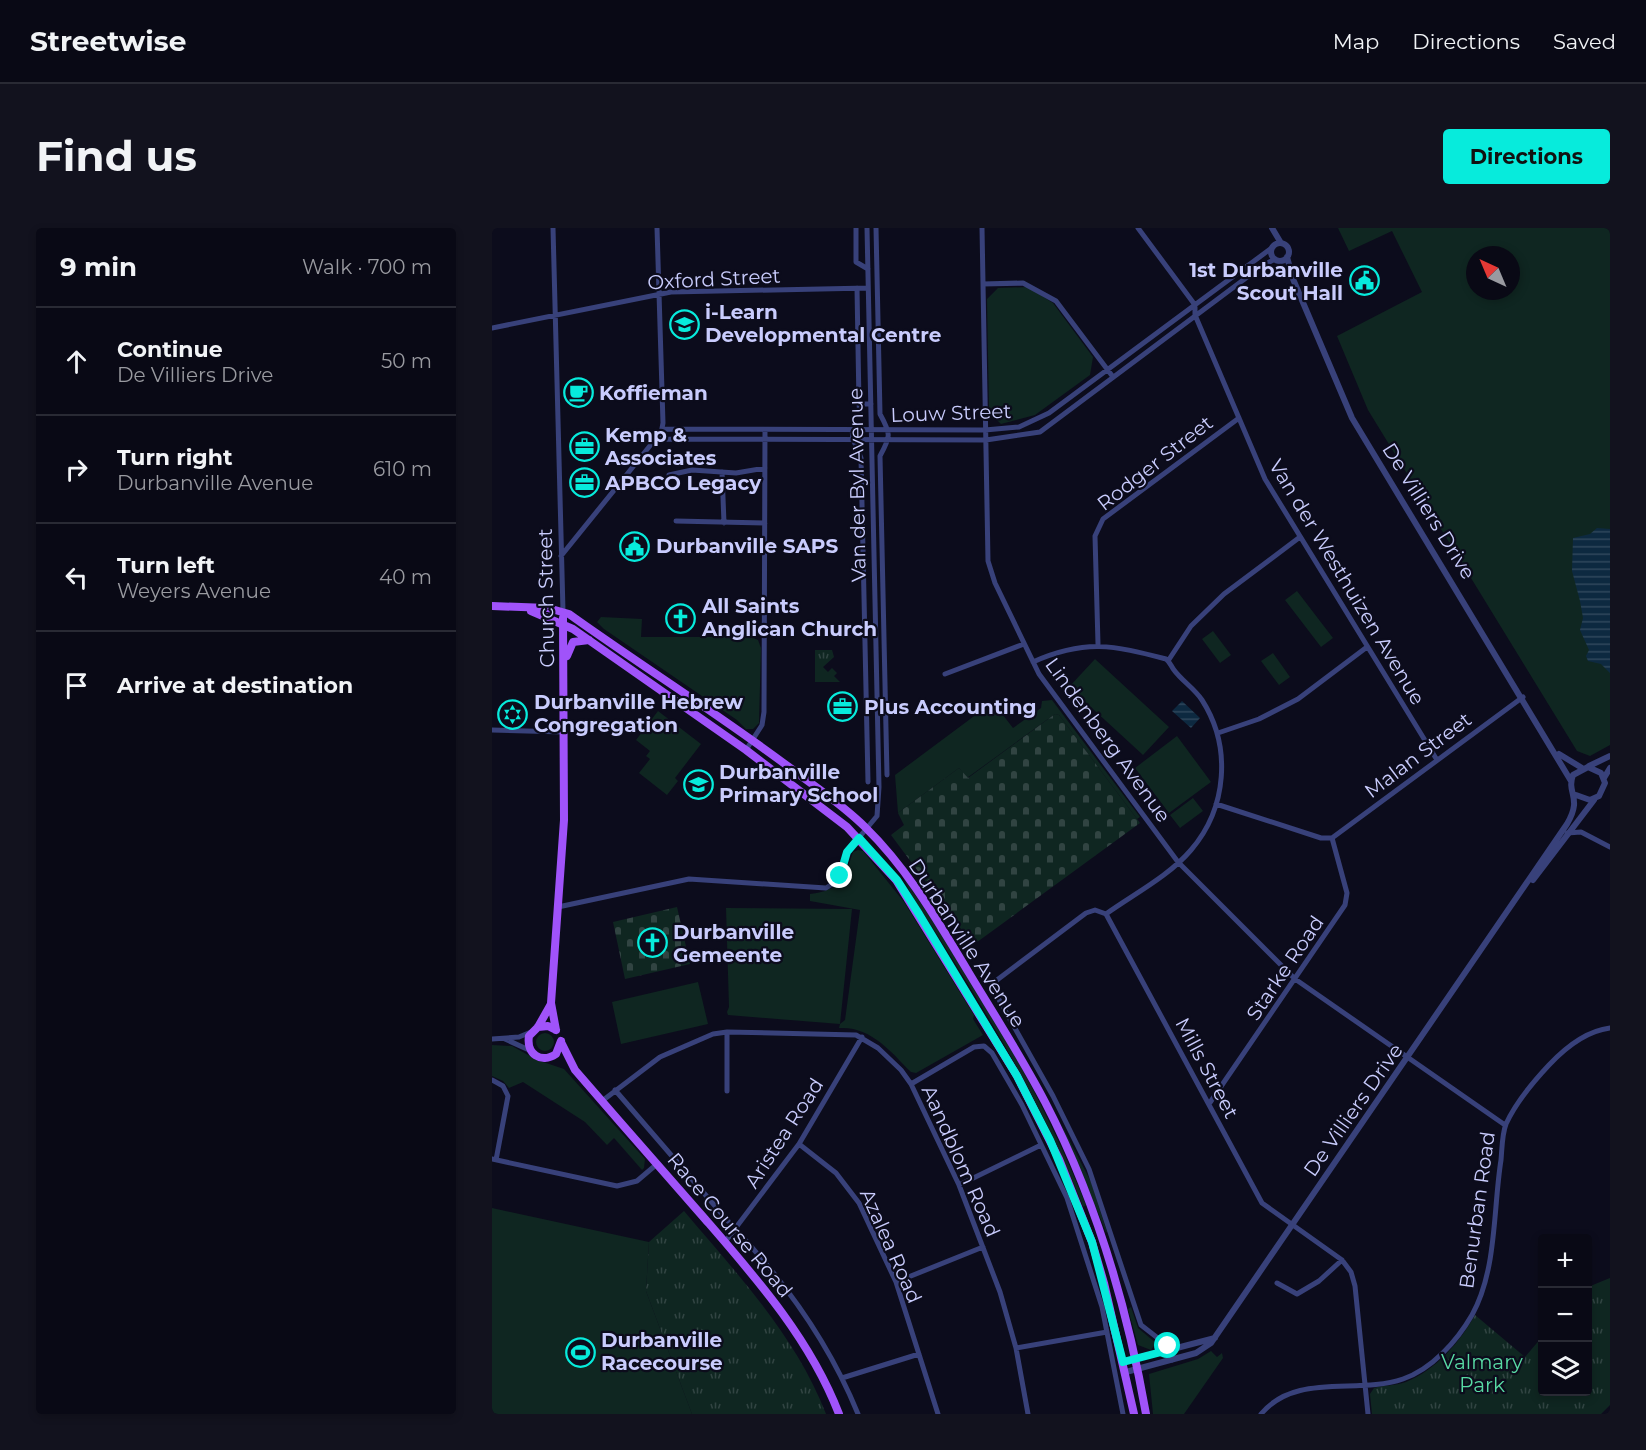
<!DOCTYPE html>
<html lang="en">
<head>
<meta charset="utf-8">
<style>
  :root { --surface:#090915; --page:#12121e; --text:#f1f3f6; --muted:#999aa0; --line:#292a34; --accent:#07ebdc }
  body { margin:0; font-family:Montserrat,sans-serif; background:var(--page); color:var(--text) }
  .controls { position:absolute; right:18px; bottom:18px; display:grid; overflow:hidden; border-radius:6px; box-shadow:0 3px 9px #0003 }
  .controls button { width:54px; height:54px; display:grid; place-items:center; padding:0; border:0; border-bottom:2px solid var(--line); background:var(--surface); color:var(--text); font:30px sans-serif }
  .compass { position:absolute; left:974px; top:18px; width:54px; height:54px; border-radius:50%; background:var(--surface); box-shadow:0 3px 9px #0003; rotate:316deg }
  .stop { position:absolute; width:18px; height:18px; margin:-14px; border:4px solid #07ebdc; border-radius:50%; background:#fff }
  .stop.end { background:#07ebdc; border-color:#fff; box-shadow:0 2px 6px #0008 }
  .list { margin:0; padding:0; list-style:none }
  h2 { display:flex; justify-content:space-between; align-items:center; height:78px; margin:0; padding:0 24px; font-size:26px }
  h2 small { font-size:20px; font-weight:400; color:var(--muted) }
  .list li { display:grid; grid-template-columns:39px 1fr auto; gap:18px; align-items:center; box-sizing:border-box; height:108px; padding:0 24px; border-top:2px solid var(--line) }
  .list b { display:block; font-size:22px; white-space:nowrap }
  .list p { margin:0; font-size:20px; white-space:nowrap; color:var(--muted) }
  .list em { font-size:20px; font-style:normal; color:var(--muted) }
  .icon { flex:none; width:33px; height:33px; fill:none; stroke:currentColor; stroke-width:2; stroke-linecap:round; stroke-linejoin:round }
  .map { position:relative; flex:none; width:1118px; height:1186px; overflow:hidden; border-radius:6px }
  header { display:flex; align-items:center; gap:36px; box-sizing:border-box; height:84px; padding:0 30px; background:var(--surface); border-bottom:2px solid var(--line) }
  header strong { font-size:28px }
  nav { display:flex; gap:33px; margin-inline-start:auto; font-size:21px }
  .intro { display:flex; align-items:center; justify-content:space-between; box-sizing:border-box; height:144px; padding:0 36px }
  h1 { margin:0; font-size:42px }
  .button { padding:15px 27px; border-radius:6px; background:var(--accent); color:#111; font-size:21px; font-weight:700 }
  main { display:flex; gap:36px; padding:0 36px }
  aside { flex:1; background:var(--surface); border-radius:6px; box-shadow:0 3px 9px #0003 }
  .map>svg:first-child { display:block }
  .green { fill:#0f2621; fill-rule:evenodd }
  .cemetery { fill:url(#cemetery-stones) }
  .park { fill:url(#park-tufts) }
  .water { fill:url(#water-rules) }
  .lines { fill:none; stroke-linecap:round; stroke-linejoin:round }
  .minor { stroke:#38417a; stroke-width:5 }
  .tertiary { stroke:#38417a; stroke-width:6 }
  .primary { stroke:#a053fa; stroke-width:8 }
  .route { stroke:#07ebdc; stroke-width:8 }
  .labels { text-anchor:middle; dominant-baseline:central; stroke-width:4.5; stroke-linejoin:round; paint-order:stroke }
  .poi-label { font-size:20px; font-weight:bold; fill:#c9ccfd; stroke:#0c0c1c; text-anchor:start }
  .street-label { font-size:20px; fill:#c9ccfd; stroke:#0c0c1c }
  .park-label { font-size:20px; fill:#58daa4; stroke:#0c0c1c }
</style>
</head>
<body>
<header>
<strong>Streetwise</strong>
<nav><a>Map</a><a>Directions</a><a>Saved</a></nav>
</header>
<div class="intro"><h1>Find us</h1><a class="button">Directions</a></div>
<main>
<aside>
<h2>9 min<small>Walk · 700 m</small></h2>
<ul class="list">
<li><svg class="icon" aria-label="ahead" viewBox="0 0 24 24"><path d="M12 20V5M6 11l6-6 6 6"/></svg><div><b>Continue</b><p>De Villiers Drive</p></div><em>50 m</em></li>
<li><svg class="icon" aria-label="right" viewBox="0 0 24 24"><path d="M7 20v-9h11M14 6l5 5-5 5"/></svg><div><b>Turn right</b><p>Durbanville Avenue</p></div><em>610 m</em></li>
<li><svg class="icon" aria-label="left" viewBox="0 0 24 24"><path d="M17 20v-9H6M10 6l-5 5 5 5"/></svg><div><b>Turn left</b><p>Weyers Avenue</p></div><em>40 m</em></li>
<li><svg class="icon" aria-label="arrive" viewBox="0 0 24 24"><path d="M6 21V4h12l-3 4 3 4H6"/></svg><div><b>Arrive at destination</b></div></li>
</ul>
</aside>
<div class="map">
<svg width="1118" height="1186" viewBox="0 0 1118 1186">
  <defs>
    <pattern id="cemetery-stones" width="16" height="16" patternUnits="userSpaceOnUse" patternTransform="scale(1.5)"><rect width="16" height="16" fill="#0f2621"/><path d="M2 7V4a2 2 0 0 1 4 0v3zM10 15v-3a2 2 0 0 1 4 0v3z" fill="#314442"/></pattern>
    <pattern id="park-tufts" width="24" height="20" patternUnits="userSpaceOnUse" patternTransform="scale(1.5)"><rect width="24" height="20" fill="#0f2621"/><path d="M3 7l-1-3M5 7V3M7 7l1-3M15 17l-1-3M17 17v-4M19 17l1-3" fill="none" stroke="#314442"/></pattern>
    <pattern id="water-rules" width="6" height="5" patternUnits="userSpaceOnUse" patternTransform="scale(1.5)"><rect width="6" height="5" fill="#0d2940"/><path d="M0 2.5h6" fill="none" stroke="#2f475c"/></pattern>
  </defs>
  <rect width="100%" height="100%" fill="#0c0c1c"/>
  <path class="green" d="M846,0H1118V517L1098,528L1085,523L876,182L845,108L930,64L900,3L857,23ZM983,27H1019V63H983Z
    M536,59L561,75L601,129L598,147L543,187L509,196L497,184L495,71L506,60Z
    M805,363L841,410L829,419L793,372Z
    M109,389L150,391L149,409H259L266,412L269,420L267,495L261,501H254L245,492L112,401L105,394Z
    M721,403L739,427L728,435L710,411Z
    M781,425L798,449L787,457L769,433Z
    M603,431L677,499L651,527L577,459Z
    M560,472L648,589L645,591L567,487L563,486L475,550L467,540L406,585L403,547L501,474L521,500L549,480L550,473Z
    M166,483L209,516L183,550L186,553L175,567L147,545L158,531L154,528L158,523L144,512Z
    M685,508L719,554L677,585L643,540Z
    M701,570L711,583L688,600L678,587Z
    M366,622L371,623L412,674L482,787L481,791L491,807L424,845L419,844C399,824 379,798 347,800L348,796L236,787L235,784L237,779L234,680L360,681L348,796L353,792L368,682L318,673V666C349,662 352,651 361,624Z
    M411,649C482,752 548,861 594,977L591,979C548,867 483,766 419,666Z
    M206,754L216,796L129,816L120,774Z
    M44 814a9 9 0 1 1 18 0a9 9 0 1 1-18 0Z
    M0,817L20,818L45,832L72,841L153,931L152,940L150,942L122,910L115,917L93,894L31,854L17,860L11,853L0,848Z
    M569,896L599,954L615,1004H614Z
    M0,980L157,1014L154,1063L200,1186H0Z
    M639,1079L646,1100L664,1115L659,1122L646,1117L636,1081Z
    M719,1123L725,1129L730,1125L731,1130L692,1186H661L657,1146L706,1131Z"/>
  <path class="cemetery" d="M563,486L567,487L648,595L481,717L399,607L412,597L406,585L467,540L476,550Z
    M185,679L198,736L133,751L121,694Z"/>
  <path class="park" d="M323,422H340L342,429L331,439L336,444L340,440L345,445L342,448L348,454H323Z
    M192,983C245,1046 304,1108 334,1186H200L154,1063L157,1014Z
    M1118,1050V1177L1109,1186H880L878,1166L882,1160C892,1157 903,1158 914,1154C944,1142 968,1114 983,1087L1033,1129L1050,1109V1164H1096V1059Z"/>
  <path class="water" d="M1105,300L1118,301V445L1109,436L1096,433L1094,428L1097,422L1088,402L1091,390L1088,373L1080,343L1081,310L1098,306Z
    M690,473L708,490L699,500L680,483Z"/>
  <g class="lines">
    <path class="minor" d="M61,0L71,383
      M165,0L171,195L168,211
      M364,0V34L376,41
      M384,0L388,186C399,206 399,208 388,228L395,547
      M490,0L496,333L503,355L547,446L686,634L803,751L1013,897
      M646,0L703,77V87L773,251L945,532
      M491,56L531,55L564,73L621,149
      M365,60L367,176H379
      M0,100L179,64L376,60
      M367,176L368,187
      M171,201L493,202L527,199L557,185L781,19
      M360,201L361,211L369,230L376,554
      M159,216L168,211L494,212L548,204L770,38L783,31
      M230,244L232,295
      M177,247L200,242L244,245L273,240
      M184,293L273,295
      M69,328L161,214
      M606,416L603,308L611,291L747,190
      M676,433L699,398L732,366L808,309
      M541,434C593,411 621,417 674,431C678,434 679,438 682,442C690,453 702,460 710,472C740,519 735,580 699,622C677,648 642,666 614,686
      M453,446L532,416
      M0,502L72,504
      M726,505L767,491L806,471L875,419
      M254,522L270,497L272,484L273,202
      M724,576L829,610H840
      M1075,605L1089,604L1118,619
      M840,610L1031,469
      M66,679L197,651L334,660L345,653L355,624L385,588L387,559L375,0
      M614,686L770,975L850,1032L859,1044L863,1058L876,1186
      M614,686L603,682L594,685L505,752L501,761L561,868L597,941L649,1097L676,1118L680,1132
      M0,811L27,809L39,804
      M13,811L37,822
      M0,852L11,858L16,868L4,932
      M419,856L482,819L492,818L500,825L530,877L575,970L610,1079L631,1186
      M123,862L236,993
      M235,863V804
      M110,873L168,829L221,806L235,804L364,807L386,820L409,842L419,856L467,957L508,1064L524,1120L536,1186
      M717,876L853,677L855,665L840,610
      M307,916L344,945L367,975L404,1054L446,1186
      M0,931L125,958L145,953L165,936
      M467,957L549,917
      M244,1002C294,1055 338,1117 366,1186
      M233,1014L307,916L370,809
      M404,1054L491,1019
      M785,1055L805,1066L827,1053L850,1032
      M524,1120L615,1104
      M350,1150L427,1126
      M769,1186C804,1144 865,1167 911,1151C940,1141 965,1113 980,1087C1005,1042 1001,982 1009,932C1010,921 1010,906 1014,896C1024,874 1041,854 1057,837C1073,820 1094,803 1118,800"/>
    <path class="tertiary" d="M780,0L789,15
      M779 24a9 9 0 1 1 18 0a9 9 0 1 1-18 0Z
      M795,29L801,51L860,190L1079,553
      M1067,526L1090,540
      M1097,538L1118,528
      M1112,550L1118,540
      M1041,652L1102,572
      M631,1134L723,1110
      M634,1144L704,1125L719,1115L1075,596C1091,569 1074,566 1081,547L1096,539L1109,545L1113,555L1107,568L1098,572L1084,567"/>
    <path class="primary" d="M0,378L56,380L77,386C151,439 228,487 301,542C325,560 351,577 373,599C417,642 446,694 477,745C503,788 530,830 553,874C604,972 635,1078 654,1186
      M39,383L81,401L254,522L355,599L404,652L525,848L567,931L600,1014L612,1055L642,1186
      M75,428L81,414L97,412
      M59,776L46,799L37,808C34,826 49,836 64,826L69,813
      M46,799L56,798L64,802
      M64,802L59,775L72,592L71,390
      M69,814L83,842C126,892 169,941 213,991C265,1051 318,1111 347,1186"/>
  </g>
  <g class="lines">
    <path class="route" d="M348,648L355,624L367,610L405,652L427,686L525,848L558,912L600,1014L631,1134L677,1122L676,1118"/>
  </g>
  <defs>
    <symbol id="civic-ring" viewBox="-11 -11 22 22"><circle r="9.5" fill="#0c0c1c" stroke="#07ebdc" stroke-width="1.5"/><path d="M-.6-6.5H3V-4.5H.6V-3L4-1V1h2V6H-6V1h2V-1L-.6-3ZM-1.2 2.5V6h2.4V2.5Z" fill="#07ebdc"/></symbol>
    <symbol id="school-ring" viewBox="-11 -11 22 22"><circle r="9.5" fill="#0c0c1c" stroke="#07ebdc" stroke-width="1.5"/><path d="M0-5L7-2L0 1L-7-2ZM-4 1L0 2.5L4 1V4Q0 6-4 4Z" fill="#07ebdc"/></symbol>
    <symbol id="cafe-ring" viewBox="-11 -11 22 22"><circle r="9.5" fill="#0c0c1c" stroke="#07ebdc" stroke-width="1.5"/><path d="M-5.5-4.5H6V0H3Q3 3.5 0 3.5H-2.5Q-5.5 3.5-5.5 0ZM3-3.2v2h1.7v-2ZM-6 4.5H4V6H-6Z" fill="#07ebdc"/></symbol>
    <symbol id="office-ring" viewBox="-11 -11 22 22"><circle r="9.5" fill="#0c0c1c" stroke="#07ebdc" stroke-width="1.5"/><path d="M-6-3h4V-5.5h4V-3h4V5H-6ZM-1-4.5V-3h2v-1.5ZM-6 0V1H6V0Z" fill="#07ebdc"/></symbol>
    <symbol id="church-ring" viewBox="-11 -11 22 22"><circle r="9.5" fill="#0c0c1c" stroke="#07ebdc" stroke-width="1.5"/><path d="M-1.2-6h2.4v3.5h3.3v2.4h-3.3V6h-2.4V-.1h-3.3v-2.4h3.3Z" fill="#07ebdc"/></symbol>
    <symbol id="synagogue-ring" viewBox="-11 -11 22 22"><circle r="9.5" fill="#0c0c1c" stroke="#07ebdc" stroke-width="1.5"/><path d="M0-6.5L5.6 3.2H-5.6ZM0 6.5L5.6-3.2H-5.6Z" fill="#07ebdc"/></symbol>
    <symbol id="stadium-ring" viewBox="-11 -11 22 22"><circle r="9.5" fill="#0c0c1c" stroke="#07ebdc" stroke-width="1.5"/><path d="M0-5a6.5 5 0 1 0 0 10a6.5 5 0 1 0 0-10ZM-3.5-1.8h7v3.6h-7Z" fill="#07ebdc"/></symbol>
  </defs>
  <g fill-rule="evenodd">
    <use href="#civic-ring" x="856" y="36" width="33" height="33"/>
    <use href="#school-ring" x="176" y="80" width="33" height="33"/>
    <use href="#cafe-ring" x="70" y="148" width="33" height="33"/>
    <use href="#office-ring" x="76" y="202" width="33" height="33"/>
    <use href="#office-ring" x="76" y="238" width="33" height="33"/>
    <use href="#civic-ring" x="126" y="302" width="33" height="33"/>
    <use href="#church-ring" x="172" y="374" width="33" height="33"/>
    <use href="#office-ring" x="334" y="462" width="33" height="33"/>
    <use href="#synagogue-ring" x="4" y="470" width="33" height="33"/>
    <use href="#school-ring" x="190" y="540" width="33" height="33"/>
    <use href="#church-ring" x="144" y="698" width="33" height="33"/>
    <use href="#stadium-ring" x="72" y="1108" width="33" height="33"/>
  </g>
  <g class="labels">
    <g class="poi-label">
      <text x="851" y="42" text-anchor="end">1st Durbanville<tspan x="851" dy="23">Scout Hall</tspan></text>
      <text x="213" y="84">i-Learn<tspan x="213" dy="23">Developmental Centre</tspan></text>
      <text x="107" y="165">Koffieman</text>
      <text x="113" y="207">Kemp &amp;<tspan x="113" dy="23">Associates</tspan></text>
      <text x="113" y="255">APBCO Legacy</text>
      <text x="164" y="318">Durbanville SAPS</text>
      <text x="210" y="378">All Saints<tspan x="210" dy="23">Anglican Church</tspan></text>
      <text x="42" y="474">Durbanville Hebrew<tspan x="42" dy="23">Congregation</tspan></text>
      <text x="372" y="479">Plus Accounting</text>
      <text x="227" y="544">Durbanville<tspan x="227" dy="23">Primary School</tspan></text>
      <text x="181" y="704">Durbanville<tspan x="181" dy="23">Gemeente</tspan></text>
      <text x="109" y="1112">Durbanville<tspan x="109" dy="23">Racecourse</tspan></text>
    </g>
    <g class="street-label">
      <text transform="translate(222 51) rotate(-3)">Oxford Street</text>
      <text transform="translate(459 185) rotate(-2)">Louw Street</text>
      <text transform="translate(663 235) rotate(-38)">Rodger Street</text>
      <text transform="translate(365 257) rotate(-91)">Van der Byl Avenue</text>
      <text transform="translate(937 283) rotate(58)">De Villiers Drive</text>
      <text transform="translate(855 354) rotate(59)">Van der Westhuizen Avenue</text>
      <text transform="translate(54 370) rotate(-91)">Church Street</text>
      <text transform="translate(616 512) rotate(54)">Lindenberg Avenue</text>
      <text transform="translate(926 527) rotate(-37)">Malan Street</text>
      <text transform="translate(475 715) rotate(57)">Durbanville Avenue</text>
      <text transform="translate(793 740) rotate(-56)">Starke Road</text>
      <text transform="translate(715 840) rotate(62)">Mills Street</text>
      <text transform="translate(861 882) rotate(-55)">De Villiers Drive</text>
      <text transform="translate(292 905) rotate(-57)">Aristea Road</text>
      <text transform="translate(469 933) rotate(66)">Aandblom Road</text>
      <text transform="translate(985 982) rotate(-82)">Benurban Road</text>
      <text transform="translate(238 997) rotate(50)">Race Course Road</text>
      <text transform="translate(399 1018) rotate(66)">Azalea Road</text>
    </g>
    <g class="park-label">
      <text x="990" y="1134">Valmary<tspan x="990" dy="23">Park</tspan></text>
    </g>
  </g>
</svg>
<div class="controls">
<button>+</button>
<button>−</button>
<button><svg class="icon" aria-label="layers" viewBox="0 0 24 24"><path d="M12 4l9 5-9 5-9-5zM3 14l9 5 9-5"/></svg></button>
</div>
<svg class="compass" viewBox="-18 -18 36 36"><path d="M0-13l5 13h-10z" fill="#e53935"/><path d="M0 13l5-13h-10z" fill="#999aa0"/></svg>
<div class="stop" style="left:676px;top:1118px"></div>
<div class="stop end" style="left:348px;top:648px"></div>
</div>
</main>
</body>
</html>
